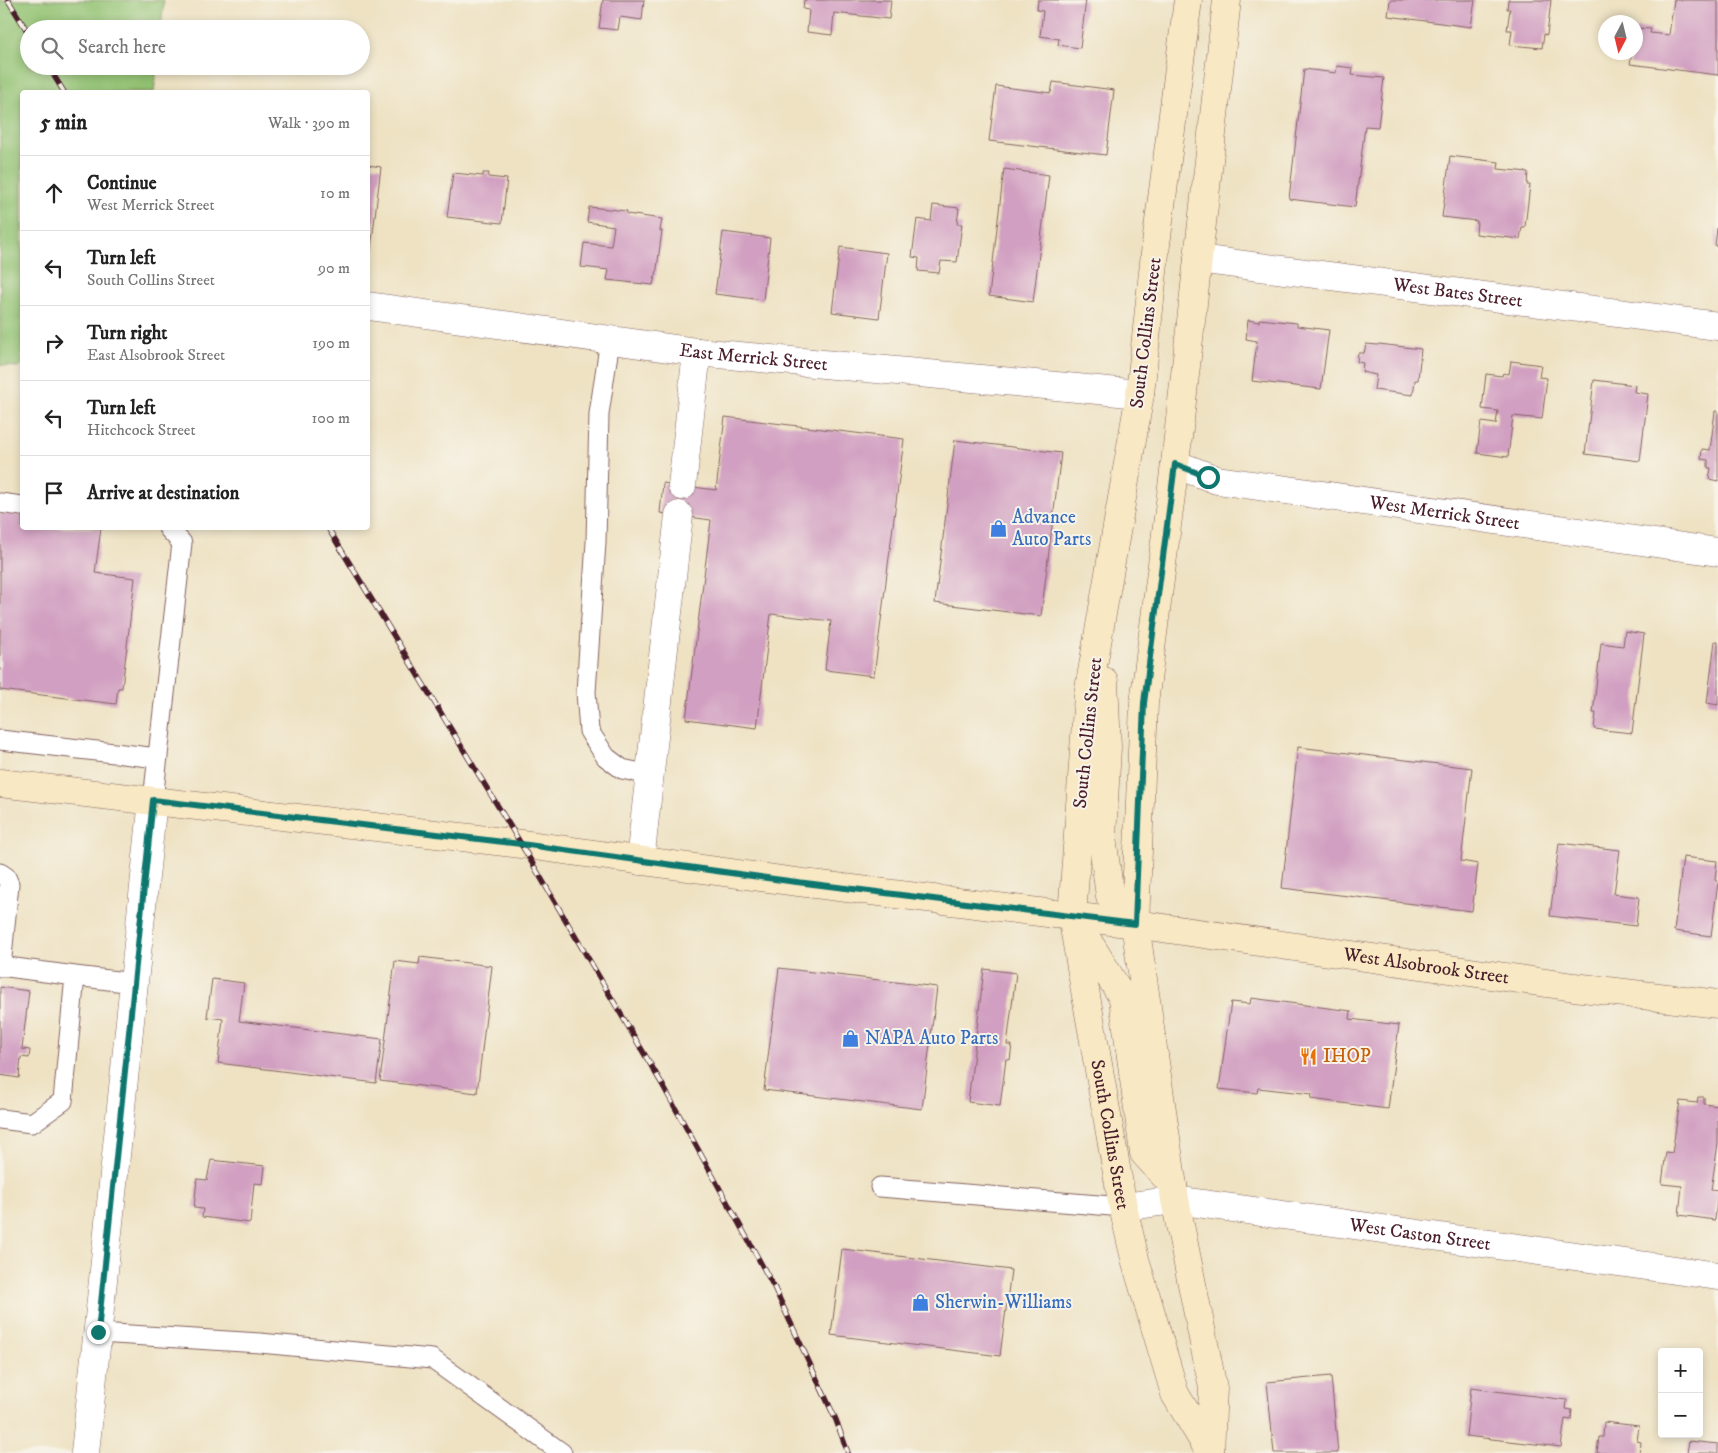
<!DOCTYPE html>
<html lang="en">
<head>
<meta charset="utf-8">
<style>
  :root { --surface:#fff; --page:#f2f2f2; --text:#222; --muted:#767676; --line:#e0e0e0 }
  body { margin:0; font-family:"IM FELL DW Pica",serif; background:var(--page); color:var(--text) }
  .controls { position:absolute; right:15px; bottom:15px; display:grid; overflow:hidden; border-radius:5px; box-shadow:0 2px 8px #0003 }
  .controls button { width:45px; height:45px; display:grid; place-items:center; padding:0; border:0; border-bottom:1px solid var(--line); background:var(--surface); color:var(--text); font:25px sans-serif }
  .compass { position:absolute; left:1598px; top:15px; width:45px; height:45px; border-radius:50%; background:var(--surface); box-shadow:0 2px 8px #0003; rotate:187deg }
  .stop { position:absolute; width:15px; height:15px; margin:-11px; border:4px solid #0f766e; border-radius:50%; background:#fff }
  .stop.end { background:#0f766e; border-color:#fff; box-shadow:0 1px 5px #0008 }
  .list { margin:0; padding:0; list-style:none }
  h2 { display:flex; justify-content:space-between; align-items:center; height:65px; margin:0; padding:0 20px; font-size:21px }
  h2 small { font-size:16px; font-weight:400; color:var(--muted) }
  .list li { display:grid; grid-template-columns:32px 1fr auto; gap:15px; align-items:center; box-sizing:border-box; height:75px; padding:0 20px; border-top:1px solid var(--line) }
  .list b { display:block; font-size:19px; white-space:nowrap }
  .list p { margin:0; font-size:16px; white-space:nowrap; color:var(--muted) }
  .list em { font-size:16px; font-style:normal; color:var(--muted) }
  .icon { flex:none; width:28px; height:28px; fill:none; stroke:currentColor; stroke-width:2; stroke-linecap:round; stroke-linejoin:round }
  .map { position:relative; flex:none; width:1718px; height:1453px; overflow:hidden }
  .search { position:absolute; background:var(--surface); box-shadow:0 2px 8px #0003; left:20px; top:20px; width:350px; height:55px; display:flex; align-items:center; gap:12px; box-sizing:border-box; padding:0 18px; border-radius:28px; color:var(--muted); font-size:19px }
  .panel { position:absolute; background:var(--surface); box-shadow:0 2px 8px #0003; left:20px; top:90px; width:350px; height:440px; border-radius:5px }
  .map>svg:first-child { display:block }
  .green { fill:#92c272; stroke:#6e704e }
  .building { fill:#d19fc1 }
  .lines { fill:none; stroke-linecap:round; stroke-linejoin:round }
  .lane-casing { stroke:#836360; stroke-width:21 }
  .street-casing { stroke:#836360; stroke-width:29 }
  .secondary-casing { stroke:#836360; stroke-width:29 }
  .lane { stroke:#fff; stroke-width:19 }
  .street { stroke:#fff; stroke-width:28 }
  .secondary { stroke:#f8e8c3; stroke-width:28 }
  .rail-casing { stroke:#4a1f2b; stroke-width:5.5 }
  .rail { stroke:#f7f3e8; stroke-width:4; stroke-dasharray:11; stroke-linecap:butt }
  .route { stroke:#0f766e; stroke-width:6 }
  .labels { text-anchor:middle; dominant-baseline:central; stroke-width:4; stroke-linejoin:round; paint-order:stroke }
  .street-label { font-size:19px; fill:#4a1f2b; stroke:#f7f3e8 }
  .shop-label { font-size:19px; fill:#366cbe; stroke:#f7f3e8; text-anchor:start }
  .food-label { font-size:19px; fill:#c56008; stroke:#f7f3e8; text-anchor:start }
</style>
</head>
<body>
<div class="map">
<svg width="1718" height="1453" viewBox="0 0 1718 1453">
  <rect width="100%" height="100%" fill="#f7f3e8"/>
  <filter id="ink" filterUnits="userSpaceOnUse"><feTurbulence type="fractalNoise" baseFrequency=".02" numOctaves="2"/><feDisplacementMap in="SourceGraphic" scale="10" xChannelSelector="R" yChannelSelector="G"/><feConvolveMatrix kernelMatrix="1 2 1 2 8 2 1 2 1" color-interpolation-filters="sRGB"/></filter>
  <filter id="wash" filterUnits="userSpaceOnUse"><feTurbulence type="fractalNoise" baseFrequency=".0096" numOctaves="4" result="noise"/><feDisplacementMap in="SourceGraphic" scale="20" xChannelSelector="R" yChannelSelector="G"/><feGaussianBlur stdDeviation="1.12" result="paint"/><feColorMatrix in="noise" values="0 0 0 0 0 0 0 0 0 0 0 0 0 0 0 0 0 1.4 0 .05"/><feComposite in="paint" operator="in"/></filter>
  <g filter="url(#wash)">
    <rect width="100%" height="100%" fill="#eee2c3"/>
    <path class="green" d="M0,0H164L161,29H29V66H157L154,92H22V365L17,367L0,365Z"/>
    <g id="blocks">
      <path class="building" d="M603,0H644L642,20L620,17L618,30L599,28Z
        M804,0H891L889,19L834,13L832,35L807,32L809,10L803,9Z
        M1038,0H1086L1080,48L1058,45L1059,39L1040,36L1043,11L1037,10Z
        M1390,0H1475L1471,27L1388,16Z
        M1508,0H1551L1547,35L1544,34L1542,48L1510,45L1512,30H1507L1510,9H1507Z
        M1674,0H1718V75L1630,64L1632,52H1636V28L1651,29L1650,33L1669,35Z
        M1337,66L1353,68L1352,75L1384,78L1378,127L1365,126L1355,207L1289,199L1304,69L1336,73Z
        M1053,82L1114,90L1106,155L989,141L996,86L1051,93Z
        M1450,156L1499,162L1498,169L1528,172L1527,185H1530L1525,227H1522L1520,239L1476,234L1477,221L1442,217Z
        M368,165L381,167L370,257H368Z
        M1004,169L1049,175L1033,302L989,296Z
        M453,173L483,176V173H489L488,177L507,179L502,223L447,217Z
        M933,205L959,208L957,224H962L957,262L941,261L939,273L918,271L919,258L912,257L917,219L931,221Z
        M589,207L627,211V214L662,219L660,231H662L656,276H655L653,285L607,280L609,270L581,267L584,243L611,246L614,226L587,222Z
        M1717,228H1718V247L1715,246Z
        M723,232L770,238L763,300L715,294Z
        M840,247L887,253L879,318L832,312Z
        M1259,319L1297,323V326L1329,330L1321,389L1252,381L1257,341L1246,339L1248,320L1259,322Z
        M1366,344L1378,345L1379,344L1421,349L1418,380H1415L1413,395L1374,390L1376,375L1362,372L1363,363L1357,362L1358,353H1364Z
        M1511,361L1541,365L1539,377L1547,378L1542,419L1513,416L1508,457L1477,453L1481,422L1496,424L1498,411L1482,409L1486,374L1502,376L1503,373L1509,374Z
        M1594,380L1635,385L1634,392L1648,394L1640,461L1585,454Z
        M1715,411H1718V481L1709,479L1711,468H1708V460L1701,459L1702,449L1710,450Z
        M725,417L904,439L874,676L825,670L831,621L771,614L757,728L686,719L711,520L660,513L663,483L716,490Z
        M955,440L1061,453L1041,616L935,603Z
        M0,513L22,515V528H101L95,573L135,578L122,688H118L116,704L0,690Z
        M1625,631L1644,634L1632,733L1594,729L1596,713H1593L1601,643L1623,646Z
        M1715,641H1718V705L1707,703Z
        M1298,747L1472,768L1461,861L1478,864L1472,911L1282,888Z
        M1559,843L1620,850L1614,894L1639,897L1636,926L1550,916Z
        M1683,857L1717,861L1715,880L1718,882L1711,936L1674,931Z
        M420,957L492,966L477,1093L380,1081L395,961L419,964Z
        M779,968L937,987L922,1109L764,1090Z
        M984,969L1016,973L1007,1045H1012L1010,1060L1006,1059L1000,1106L968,1102Z
        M212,979L244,983L239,1021L382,1039L376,1083L218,1063L223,1019L207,1017Z
        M0,987L29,991L22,1049L30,1050L29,1058L21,1057L19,1078L0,1075Z
        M1251,998L1351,1011L1350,1019L1399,1025L1388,1109L1311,1099L1312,1094L1258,1088L1257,1093L1219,1089L1231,1002L1250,1004Z
        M1698,1097H1704V1104L1718,1106V1144L1711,1190L1718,1191L1715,1220L1679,1215L1682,1186L1662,1184L1666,1152L1672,1153L1680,1101L1697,1103Z
        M211,1160L265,1166L263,1184L254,1183L250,1223L202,1217L203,1209L194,1208L197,1179L207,1180Z
        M842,1249L1011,1270L1000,1356L831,1335Z
        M1331,1376L1338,1453H1274L1267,1382Z
        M1471,1388L1567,1400L1566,1409L1572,1410L1571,1420L1565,1419L1561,1447L1466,1436Z
        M1604,1422L1639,1426L1637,1441L1641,1442L1640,1453H1597L1599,1437H1603Z
        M1689,1441L1718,1444V1453H1687Z"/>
    </g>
  </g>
  <g filter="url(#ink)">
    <use href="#blocks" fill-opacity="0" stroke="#836360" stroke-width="1"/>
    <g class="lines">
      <defs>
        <path id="lane" d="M610,340L599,414L596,542L586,692L589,731L606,757L622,769L650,775
          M0,503L22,506
          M0,740L158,758
          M153,800L182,543L168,528
          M0,873L6,877L9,884L1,967
          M0,966L75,976L63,1101L32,1123L0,1119
          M75,976L134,983
          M880,1187L1123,1207
          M98,1333L260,1343L432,1359L562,1453"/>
        <g id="street">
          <path id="s1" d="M1198,259L1718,326"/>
          <path id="s2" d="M368,306L697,352L1140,394"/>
          <path id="s3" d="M1175,464L1217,480L1718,552"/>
          <path d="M682,486L697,352"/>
          <path d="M640,861L679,515"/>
          <path id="s4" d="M1123,1207L1175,1200L1718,1276"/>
          <path d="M85,1453L153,800"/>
        </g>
        <g id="secondary">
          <path id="s5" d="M1188,0L1156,244L1140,394L1088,695L1072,916L1123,1207L1135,1259L1175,1394L1210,1452"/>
          <path d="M1104,681L1107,747L1102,837L1110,896L1135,924"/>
          <path id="s6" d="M0,783L521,844L789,881L1135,924L1574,987L1718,1004"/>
          <path d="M1080,928L1123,998L1144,1153L1173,1185"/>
          <path d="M1210,1453L1213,1388L1175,1200L1135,924L1144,703L1175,464L1227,0"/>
        </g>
      </defs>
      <use href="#lane" class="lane-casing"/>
      <use href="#street" class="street-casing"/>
      <use href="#secondary" class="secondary-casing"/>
      <use href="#lane" class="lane"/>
      <use href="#street" class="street"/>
      <use href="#secondary" class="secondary"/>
      <defs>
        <path id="rail" d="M8,0L29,34
          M48,66L64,92
          M328,528L521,844L662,1084L774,1287L836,1420L848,1453"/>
      </defs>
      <use href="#rail" class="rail-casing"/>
      <use href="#rail" class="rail"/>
    </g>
  </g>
  <g class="lines" filter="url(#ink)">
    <path class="route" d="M98,1332L153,800L521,844L789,881L1135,924L1144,703L1175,464L1208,477"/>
  </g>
  <defs>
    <symbol id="shop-bare" viewBox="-9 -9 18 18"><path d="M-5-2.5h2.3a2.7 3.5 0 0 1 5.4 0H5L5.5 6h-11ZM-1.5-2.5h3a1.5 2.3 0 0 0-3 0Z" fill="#3f7fe0" stroke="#f7f3e8" stroke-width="2.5" paint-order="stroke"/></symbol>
    <symbol id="restaurant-bare" viewBox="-9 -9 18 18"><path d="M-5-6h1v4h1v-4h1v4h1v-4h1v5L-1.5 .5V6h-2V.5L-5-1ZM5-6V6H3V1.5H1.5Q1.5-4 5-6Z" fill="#e8710a" stroke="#f7f3e8" stroke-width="2.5" paint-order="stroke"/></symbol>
  </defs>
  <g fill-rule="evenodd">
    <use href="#shop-bare" x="986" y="516" width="25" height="25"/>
    <use href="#shop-bare" x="838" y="1026" width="25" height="25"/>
    <use href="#restaurant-bare" x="1296" y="1044" width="25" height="25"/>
    <use href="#shop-bare" x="908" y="1290" width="25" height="25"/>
  </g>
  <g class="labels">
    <g class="street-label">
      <text stroke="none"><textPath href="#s1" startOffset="262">West Bates Street</textPath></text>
      <text transform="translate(1146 333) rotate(-83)">South Collins Street</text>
      <text stroke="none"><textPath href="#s2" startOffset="389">East Merrick Street</textPath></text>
      <text stroke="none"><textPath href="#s3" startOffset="275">West Merrick Street</textPath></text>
      <text transform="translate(1088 733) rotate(-84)">South Collins Street</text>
      <text stroke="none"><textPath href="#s6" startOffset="1438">West Alsobrook Street</textPath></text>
      <text stroke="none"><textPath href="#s5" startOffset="1146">South Collins Street</textPath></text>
      <text stroke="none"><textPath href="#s4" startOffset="300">West Caston Street</textPath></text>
    </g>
    <g class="shop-label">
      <text x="1012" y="517">Advance<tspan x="1012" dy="22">Auto Parts</tspan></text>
      <text x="865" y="1038">NAPA Auto Parts</text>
      <text x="935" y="1302">Sherwin-Williams</text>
    </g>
    <g class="food-label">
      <text x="1323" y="1056">IHOP</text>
    </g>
  </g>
</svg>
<div class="controls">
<button>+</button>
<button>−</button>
</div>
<svg class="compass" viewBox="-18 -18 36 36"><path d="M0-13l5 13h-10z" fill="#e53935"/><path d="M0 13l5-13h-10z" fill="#767676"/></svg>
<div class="stop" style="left:1208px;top:477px"></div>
<div class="stop end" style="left:98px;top:1332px"></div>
<div class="search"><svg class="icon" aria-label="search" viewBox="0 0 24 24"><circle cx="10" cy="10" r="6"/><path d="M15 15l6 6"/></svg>Search here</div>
<section class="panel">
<h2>5 min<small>Walk · 390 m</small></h2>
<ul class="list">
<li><svg class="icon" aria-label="ahead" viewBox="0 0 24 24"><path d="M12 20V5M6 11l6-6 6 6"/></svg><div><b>Continue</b><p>West Merrick Street</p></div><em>10 m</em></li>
<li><svg class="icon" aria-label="left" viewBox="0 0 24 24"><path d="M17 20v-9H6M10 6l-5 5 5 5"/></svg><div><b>Turn left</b><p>South Collins Street</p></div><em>90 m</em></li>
<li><svg class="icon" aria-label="right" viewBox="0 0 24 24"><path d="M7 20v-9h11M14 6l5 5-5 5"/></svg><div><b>Turn right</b><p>East Alsobrook Street</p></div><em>190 m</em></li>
<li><svg class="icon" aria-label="left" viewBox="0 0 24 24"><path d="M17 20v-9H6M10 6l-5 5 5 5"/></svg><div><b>Turn left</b><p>Hitchcock Street</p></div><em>100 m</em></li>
<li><svg class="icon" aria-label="arrive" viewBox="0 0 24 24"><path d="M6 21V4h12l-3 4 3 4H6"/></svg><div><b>Arrive at destination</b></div></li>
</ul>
</section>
</div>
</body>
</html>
